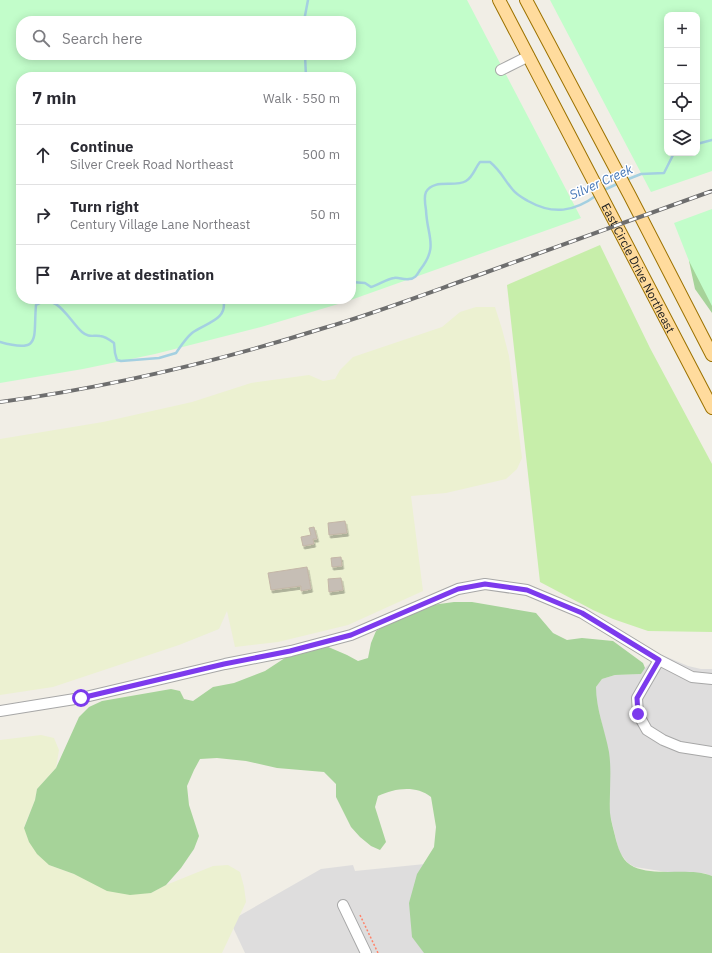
<!DOCTYPE html>
<html lang="en">
<head>
<meta charset="utf-8">
<style>
  :root { --surface:#fff; --page:#f7f7f7; --text:#2b2b33; --muted:#7c7c81; --line:#e1e1e2 }
  body { margin:0; font-family:"IBM Plex Sans",sans-serif; background:var(--page); color:var(--text) }
  .controls { position:absolute; right:12px; top:12px; display:grid; overflow:hidden; border-radius:8px; box-shadow:0 2px 10px #0003 }
  .controls button { width:36px; height:36px; display:grid; place-items:center; padding:0; border:0; border-bottom:1px solid var(--line); background:var(--surface); color:var(--text); font:20px sans-serif }
  .stop { position:absolute; width:12px; height:12px; margin:-9px; border:3px solid #7c3aed; border-radius:50%; background:#fff }
  .stop.end { background:#7c3aed; border-color:#fff; box-shadow:0 1px 4px #0008 }
  .list { margin:0; padding:0; list-style:none }
  h2 { display:flex; justify-content:space-between; align-items:center; height:52px; margin:0; padding:0 16px; font-size:17px }
  h2 small { font-size:13px; font-weight:400; color:var(--muted) }
  .list li { display:grid; grid-template-columns:26px 1fr auto; gap:12px; align-items:center; box-sizing:border-box; height:60px; padding:0 16px; border-top:1px solid var(--line) }
  .list b { display:block; font-size:15px; white-space:nowrap }
  .list p { margin:0; font-size:13px; white-space:nowrap; color:var(--muted) }
  .list em { font-size:13px; font-style:normal; color:var(--muted) }
  .icon { flex:none; width:22px; height:22px; fill:none; stroke:currentColor; stroke-width:2; stroke-linecap:round; stroke-linejoin:round }
  .map { position:relative; flex:none; width:712px; height:953px; overflow:hidden }
  .search { position:absolute; background:var(--surface); box-shadow:0 2px 10px #0003; left:16px; top:16px; width:340px; height:44px; display:flex; align-items:center; gap:10px; box-sizing:border-box; padding:0 14px; border-radius:16px; color:var(--muted); font-size:15px }
  .panel { position:absolute; background:var(--surface); box-shadow:0 2px 10px #0003; left:16px; top:72px; width:340px; height:232px; border-radius:16px }
  .map>svg:first-child { display:block }
  .residential { fill:#dedddd }
  .farmland { fill:#ecf1d1 }
  .grass { fill:#c7eeaa }
  .forest { fill:#a6d399 }
  .park { fill:#c2fdca; fill-rule:evenodd }
  .lines { fill:none; stroke-linecap:round; stroke-linejoin:round }
  .stream { stroke:#a4d0e1; stroke-width:2.5 }
  .building { fill:#c6beb5; stroke:#c4b6a7; filter:url(#shadow) }
  .minor-casing { stroke:#a7a7a7; stroke-width:12 }
  .major-casing { stroke:#9c7200; stroke-width:14 }
  .path { stroke:#ff8269; stroke-width:1.5; stroke-dasharray:2 2; stroke-linecap:butt }
  .minor { stroke:#fff; stroke-width:10 }
  .major { stroke:#ffdb9d; stroke-width:12 }
  .rail-casing { stroke:#6e6e6e; stroke-width:4 }
  .rail { stroke:#fff; stroke-width:2.5; stroke-dasharray:8; stroke-linecap:butt }
  .route { stroke:#7c3aed; stroke-width:5 }
  .labels { text-anchor:middle; dominant-baseline:central; stroke-width:3; stroke-linejoin:round; paint-order:stroke }
  .street-label { font-size:12px; fill:#202020; stroke:#fff }
  .water-label { font-size:13px; font-style:italic; fill:#4677b7; stroke:#fff }
</style>
</head>
<body>
<div class="map">
<svg width="712" height="953" viewBox="0 0 712 953">
  <defs>
    <filter id="shadow"><feDropShadow dx="1.5" dy="3" stdDeviation="0" flood-color="#0004"/></filter>
  </defs>
  <rect width="100%" height="100%" fill="#f1eee6"/>
  <path class="residential" d="M660,654L688,666L701,669H712V876L704,873H673L635,867L628,863L619,852L614,831L610,815L609,754L596,699V687L602,679L615,675L641,674L645,668Z
    M515,855L712,953H245L230,921L321,869L353,865L355,871Z"/>
  <path class="farmland" d="M476,307H495L502,329L509,356L522,458L517,469L506,479L446,493L411,496L423,591L348,625L278,642L235,647L227,611L219,629L179,645L53,687L0,695V439L103,422L192,402L251,383L309,375L323,381L335,379L340,370L353,357L442,327L460,312Z
    M41,735L54,738L59,750L56,768L37,789L35,800L24,827L49,865L74,874L151,893L166,885L213,866L228,865L240,872L244,887L246,902L222,953H0V740Z"/>
  <path class="grass" d="M600,245L650,348L712,464V632L648,631L613,619L593,610L540,582L507,285Z"/>
  <path class="forest" d="M712,221V313L695,289L689,261L700,230Z
    M454,602H472L536,613L553,633L567,640L582,638L613,641L643,663L645,668L641,674L615,675L602,679L596,687C596,709 605,730 609,752C612,772 609,793 610,813C611,822 614,831 616,840C619,851 623,862 634,867C657,877 690,867 712,876V953H424L412,937L409,903L417,874L434,847L436,827L431,797C416,785 395,788 378,796L375,807L386,842L380,850L371,846L360,837L351,827L336,797V784L324,772L277,768L246,761L217,758L200,759L194,770L187,786L189,805L199,836L194,849L181,868L166,885L151,893L130,895L107,891L74,874L49,865L37,854L29,842L24,828L35,800L37,789L56,768L79,717L89,707L102,701L171,689L180,691L184,699L193,701L213,687L234,683L265,671L291,654L326,646L347,655L358,661L368,658L371,643L376,631L392,621L432,605Z"/>
  <path class="park" d="M0,0H467L581,218L345,302L261,327L155,354L83,369L0,383ZM21,21H351V55H21ZM21,77H351V299H21Z
    M550,0H712V171L651,192ZM667,15H697V153H667Z
    M712,209V306L689,261L674,223Z"/>
  <g class="lines">
    <path class="stream" d="M304,21L308,0
      M305,55L306,77
      M697,144L712,140
      M626,180L641,174L664,173L674,153
      M602,191L619,183
      M351,282L365,283L371,287C379,285 386,279 394,278C398,277 404,280 409,279C415,279 417,275 420,270C439,246 427,237 426,210C425,204 424,196 426,192C434,178 455,188 466,181C473,177 475,168 480,162H490C502,172 504,180 513,190C517,195 523,198 528,201C553,215 574,212 597,195
      M0,342C42,354 33,338 36,305C56,290 70,322 82,332C89,338 93,335 100,336C104,336 110,340 114,343L115,353L117,360L121,361L159,358L176,353C181,346 185,339 192,333C205,323 229,320 223,299"/>
  </g>
  <path class="building" d="M345,521L347,533L329,535L328,523Z
    M314,527L317,539H313L314,544L303,546L301,537L311,535L309,528Z
    M341,557L342,566L332,567L331,558Z
    M307,567L311,589L301,591V586L271,590L268,573Z
    M341,578L343,590L329,592L328,579Z"/>
  <g class="lines">
    <defs>
      <path id="minor" d="M501,70L529,56
        M659,660L637,698L638,714L647,730L663,740L680,747L712,752
        M0,711L81,698L225,664L291,651L351,635L458,589L485,584L527,590L582,613L659,660L692,677L712,679
        M343,905L366,953"/>
      <g id="major">
        <path id="s1" d="M499,0L712,408"/>
        <path d="M526,0L630,196L712,355"/>
      </g>
    </defs>
    <use href="#minor" class="minor-casing"/>
    <use href="#major" class="major-casing"/>
    <path class="path" d="M360,915L378,953"/>
    <use href="#minor" class="minor"/>
    <use href="#major" class="major"/>
    <defs>
      <path id="rail" d="M0,402C110,387 219,361 324,328C379,312 433,291 487,272C562,245 637,218 712,191"/>
    </defs>
    <use href="#rail" class="rail-casing"/>
    <use href="#rail" class="rail"/>
  </g>
  <g class="lines">
    <path class="route" d="M81,698L224,664L290,651L351,635L458,589L485,584L527,590L582,613L659,660L637,698L638,714"/>
  </g>
  <g class="labels">
    <g class="street-label">
      <text stroke="none"><textPath href="#s1" startOffset="302">East Circle Drive Northeast</textPath></text>
    </g>
    <g class="water-label">
      <text transform="translate(601 182) rotate(-24)">Silver Creek</text>
    </g>
  </g>
</svg>
<div class="controls">
<button>+</button>
<button>−</button>
<button><svg class="icon" aria-label="locate" viewBox="0 0 24 24"><circle cx="12" cy="12" r="6"/><path d="M12 2v4M12 18v4M2 12h4M18 12h4"/></svg></button>
<button><svg class="icon" aria-label="layers" viewBox="0 0 24 24"><path d="M12 4l9 5-9 5-9-5zM3 14l9 5 9-5"/></svg></button>
</div>
<div class="stop" style="left:81px;top:698px"></div>
<div class="stop end" style="left:638px;top:714px"></div>
<div class="search"><svg class="icon" aria-label="search" viewBox="0 0 24 24"><circle cx="10" cy="10" r="6"/><path d="M15 15l6 6"/></svg>Search here</div>
<section class="panel">
<h2>7 min<small>Walk · 550 m</small></h2>
<ul class="list">
<li><svg class="icon" aria-label="ahead" viewBox="0 0 24 24"><path d="M12 20V5M6 11l6-6 6 6"/></svg><div><b>Continue</b><p>Silver Creek Road Northeast</p></div><em>500 m</em></li>
<li><svg class="icon" aria-label="right" viewBox="0 0 24 24"><path d="M7 20v-9h11M14 6l5 5-5 5"/></svg><div><b>Turn right</b><p>Century Village Lane Northeast</p></div><em>50 m</em></li>
<li><svg class="icon" aria-label="arrive" viewBox="0 0 24 24"><path d="M6 21V4h12l-3 4 3 4H6"/></svg><div><b>Arrive at destination</b></div></li>
</ul>
</section>
</div>
</body>
</html>
